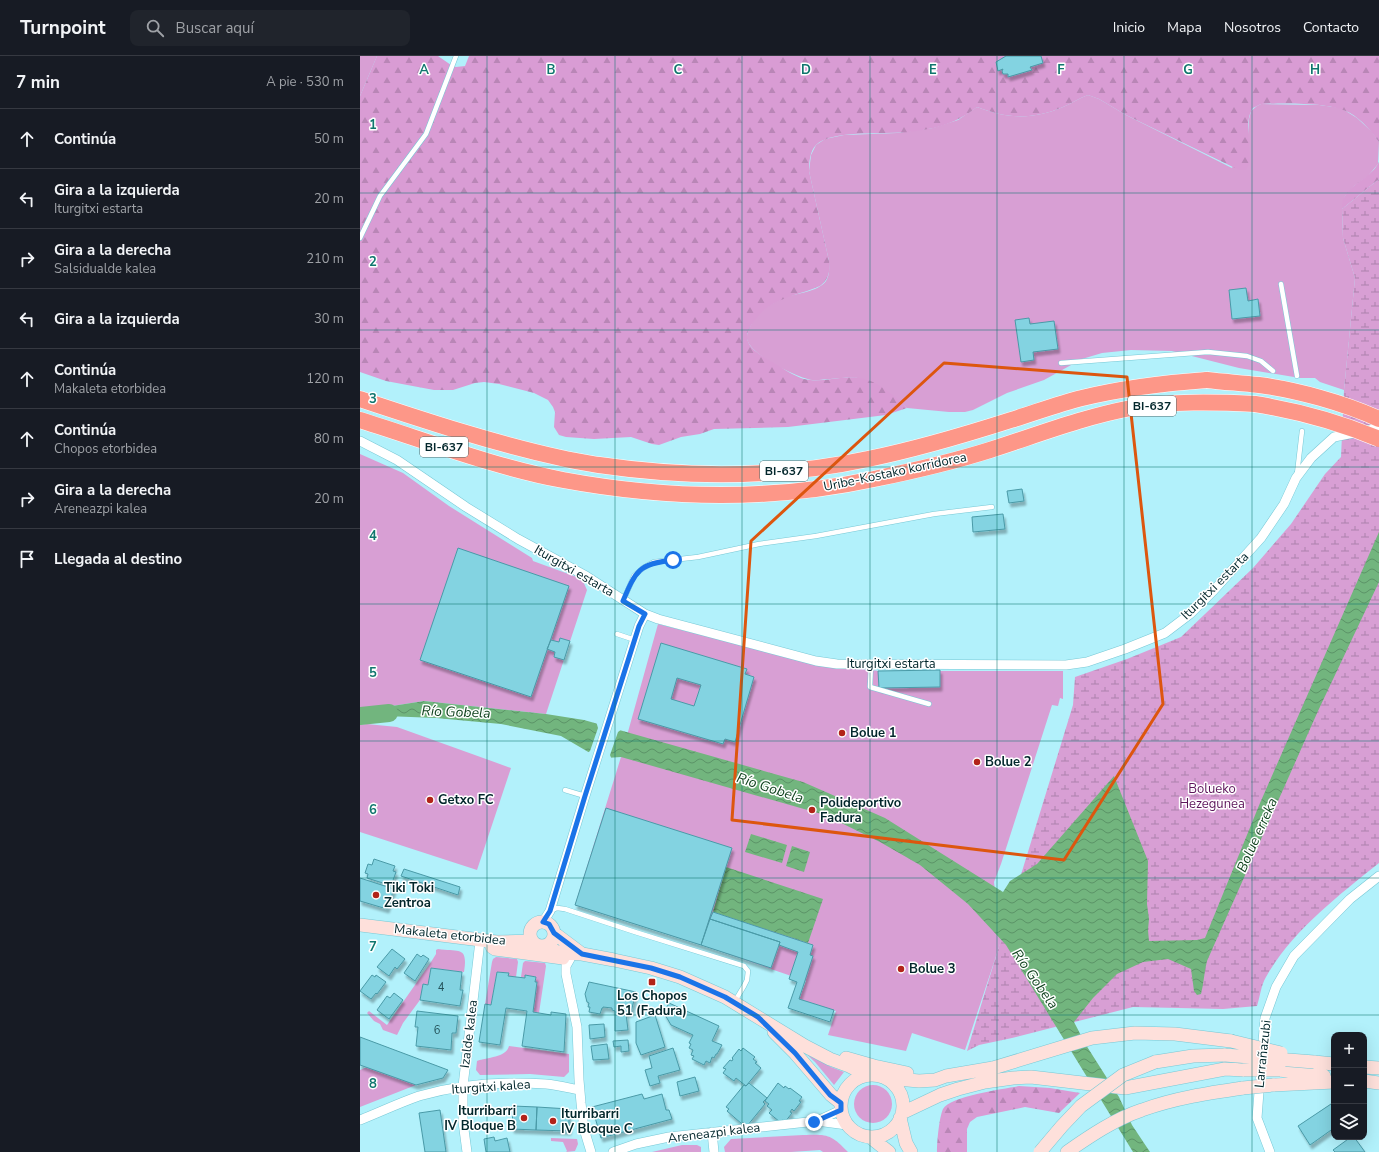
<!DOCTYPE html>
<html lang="es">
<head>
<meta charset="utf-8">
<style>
  :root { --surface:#171b24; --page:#20242c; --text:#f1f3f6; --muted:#9ea1a6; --line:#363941 }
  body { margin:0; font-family:"Nunito Sans",sans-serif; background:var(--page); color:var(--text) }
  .controls { position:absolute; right:12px; bottom:12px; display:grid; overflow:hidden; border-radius:8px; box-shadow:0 4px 16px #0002 }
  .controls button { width:36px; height:36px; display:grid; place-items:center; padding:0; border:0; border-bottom:1px solid var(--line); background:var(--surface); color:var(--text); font:20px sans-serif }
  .stop { position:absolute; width:12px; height:12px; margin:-9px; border:3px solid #1a73e8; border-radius:50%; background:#fff }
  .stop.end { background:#1a73e8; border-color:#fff; box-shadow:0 1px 4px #0008 }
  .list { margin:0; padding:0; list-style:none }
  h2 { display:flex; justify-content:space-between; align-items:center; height:52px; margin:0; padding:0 16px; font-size:17px }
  h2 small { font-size:13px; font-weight:400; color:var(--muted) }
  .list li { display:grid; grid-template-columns:26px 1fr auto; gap:12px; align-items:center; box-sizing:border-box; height:60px; padding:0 16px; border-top:1px solid var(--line) }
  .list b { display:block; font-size:15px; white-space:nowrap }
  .list p { margin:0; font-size:13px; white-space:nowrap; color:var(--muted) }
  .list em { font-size:13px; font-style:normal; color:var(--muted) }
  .icon { flex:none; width:22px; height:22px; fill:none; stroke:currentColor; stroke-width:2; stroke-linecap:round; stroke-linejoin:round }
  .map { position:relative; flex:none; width:1019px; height:1096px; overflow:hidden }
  header { display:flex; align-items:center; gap:24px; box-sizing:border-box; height:56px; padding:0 20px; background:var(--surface); border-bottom:1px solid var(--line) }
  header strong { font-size:19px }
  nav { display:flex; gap:22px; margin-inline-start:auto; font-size:14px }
  .search { width:280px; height:36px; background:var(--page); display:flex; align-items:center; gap:10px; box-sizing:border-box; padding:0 14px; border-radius:8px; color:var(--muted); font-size:15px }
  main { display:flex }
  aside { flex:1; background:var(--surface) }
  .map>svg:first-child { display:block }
  .green { fill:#d89fd4 }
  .forest { fill:url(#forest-firs) }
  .wetland { fill:url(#wetland-marsh) }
  .water { fill:url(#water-waves) }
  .pier { fill:#b2f1fb }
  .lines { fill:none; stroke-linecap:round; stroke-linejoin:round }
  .river { stroke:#72b57e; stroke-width:18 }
  .building { fill:#83d3e1; stroke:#4a9aa7; fill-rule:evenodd; filter:url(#shadow) }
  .lane-casing { stroke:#78c8d5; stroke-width:5.5 }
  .street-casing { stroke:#78c8d5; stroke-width:10 }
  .secondary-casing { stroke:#78c8d5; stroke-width:14 }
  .highway-casing { stroke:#fff; stroke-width:17 }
  .lane { stroke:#fff; stroke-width:4.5 }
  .street { stroke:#fff; stroke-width:9 }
  .secondary { stroke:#fee0db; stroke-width:13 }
  .highway { stroke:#fd9788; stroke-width:16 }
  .secondary-bridge-casing { stroke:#78c8d5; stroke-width:14; stroke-linecap:butt }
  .highway-bridge-casing { stroke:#fff; stroke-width:17; stroke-linecap:butt }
  .secondary-bridge { stroke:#fee0db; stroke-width:13 }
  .highway-bridge { stroke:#fd9788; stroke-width:16 }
  .route { stroke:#1a73e8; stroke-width:5 }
  .marked { fill:none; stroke:#dd560e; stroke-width:3; stroke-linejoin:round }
  .grid { fill:none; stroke:#0f766e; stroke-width:1; stroke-opacity:0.55 }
  .poi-dot { fill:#b22319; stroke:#fff; stroke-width:1.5 }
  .labels { text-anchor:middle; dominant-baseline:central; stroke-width:3; stroke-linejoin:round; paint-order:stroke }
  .number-label { font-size:11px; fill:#235259 }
  .shield { fill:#fff; stroke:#4f686b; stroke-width:1 }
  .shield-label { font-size:12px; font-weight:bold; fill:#03272c }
  .street-label { font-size:13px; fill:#03272c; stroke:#fff }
  .poi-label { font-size:13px; font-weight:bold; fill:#03272c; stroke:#fff; text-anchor:start }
  .park-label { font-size:13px; fill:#5d155b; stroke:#fff }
  .water-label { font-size:14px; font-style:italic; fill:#11431f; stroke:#fff }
  .grid-label { font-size:13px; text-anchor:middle; font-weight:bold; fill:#0f766e; stroke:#fff; stroke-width:3; stroke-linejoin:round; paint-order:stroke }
</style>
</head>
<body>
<header>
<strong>Turnpoint</strong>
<div class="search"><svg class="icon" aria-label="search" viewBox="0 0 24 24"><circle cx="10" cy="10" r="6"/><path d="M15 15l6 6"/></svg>Buscar aquí</div>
<nav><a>Inicio</a><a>Mapa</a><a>Nosotros</a><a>Contacto</a></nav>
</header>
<main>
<aside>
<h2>7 min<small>A pie · 530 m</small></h2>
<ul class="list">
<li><svg class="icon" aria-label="ahead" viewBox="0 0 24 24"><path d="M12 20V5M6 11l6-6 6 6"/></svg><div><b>Continúa</b></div><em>50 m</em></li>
<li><svg class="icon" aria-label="left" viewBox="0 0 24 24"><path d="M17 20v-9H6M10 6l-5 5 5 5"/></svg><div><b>Gira a la izquierda</b><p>Iturgitxi estarta</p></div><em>20 m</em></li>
<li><svg class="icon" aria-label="right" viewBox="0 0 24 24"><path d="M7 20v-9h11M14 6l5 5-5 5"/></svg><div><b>Gira a la derecha</b><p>Salsidualde kalea</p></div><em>210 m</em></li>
<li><svg class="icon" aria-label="left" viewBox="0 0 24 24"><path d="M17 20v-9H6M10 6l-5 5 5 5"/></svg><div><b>Gira a la izquierda</b></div><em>30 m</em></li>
<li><svg class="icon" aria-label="ahead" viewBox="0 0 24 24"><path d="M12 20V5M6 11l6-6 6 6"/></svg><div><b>Continúa</b><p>Makaleta etorbidea</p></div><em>120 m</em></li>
<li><svg class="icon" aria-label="ahead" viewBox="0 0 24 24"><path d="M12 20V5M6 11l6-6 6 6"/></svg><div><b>Continúa</b><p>Chopos etorbidea</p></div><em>80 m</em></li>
<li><svg class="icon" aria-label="right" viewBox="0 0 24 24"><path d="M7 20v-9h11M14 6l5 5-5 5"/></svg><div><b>Gira a la derecha</b><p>Areneazpi kalea</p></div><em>20 m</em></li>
<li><svg class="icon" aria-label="arrive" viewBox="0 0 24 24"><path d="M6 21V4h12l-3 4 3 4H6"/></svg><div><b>Llegada al destino</b></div></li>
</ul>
</aside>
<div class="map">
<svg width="1019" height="1096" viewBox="0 0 1019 1096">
  <defs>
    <pattern id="forest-firs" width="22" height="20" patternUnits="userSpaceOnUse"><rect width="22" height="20" fill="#d99cd4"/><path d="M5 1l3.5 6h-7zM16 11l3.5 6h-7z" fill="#b986b6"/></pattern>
    <pattern id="wetland-marsh" width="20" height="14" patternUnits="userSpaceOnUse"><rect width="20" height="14" fill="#d89fd4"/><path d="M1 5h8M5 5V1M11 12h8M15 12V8" fill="none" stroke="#ad82ac"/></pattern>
    <pattern id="water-waves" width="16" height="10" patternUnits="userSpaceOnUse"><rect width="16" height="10" fill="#72b57e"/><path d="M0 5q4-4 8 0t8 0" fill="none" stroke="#5b9367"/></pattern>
    <filter id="shadow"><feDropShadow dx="2" dy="4" stdDeviation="1" flood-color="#0004"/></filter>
  </defs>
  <rect width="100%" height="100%" fill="#b2f1fb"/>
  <path class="green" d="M0,0H17L0,40Z
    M728,39L739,43L766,59L872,112L888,78L889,63L891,55L897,50L901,48L959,49L981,52L997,62L1012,76L1019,86L1018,108L1008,120L994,130L985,140L982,153L983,182L995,222L984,334L960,326L955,322H940L879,312L812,295L771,294L742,297L722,303L684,324L647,337L613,354L605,356H589L547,352C537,343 526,337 514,330C510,328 505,324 501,323C491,319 465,325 452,324C438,322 390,299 387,283C386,275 393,265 398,259C405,251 417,245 426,241C438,237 462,235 467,223C470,217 469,211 469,205L449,115L451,99L456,89L465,83L484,79L537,77L573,72L598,64L617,51C648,63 672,64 703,51C711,48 719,42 728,39Z
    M0,398L43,417L89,450L172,502L173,505L222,523L227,534L186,658L64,645L0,655Z
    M298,568L457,608L519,615H703V643L700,642L698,650L692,649L641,808L634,826L641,885L605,994L552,977L546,995L468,979L476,955L439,943L446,925L341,889L215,849L261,701Z
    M7,668L37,671L151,712L117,814L0,776V669Z
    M78,893C100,896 108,890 104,916L71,912L68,929L63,928L60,944L43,967L37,979L23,974L20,968L14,965L7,957L9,955L27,969L71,906L76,898V894Z
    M136,901L157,903L158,906L156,921L148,920V917L137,916L131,949L125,948L132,906L133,903Z
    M165,905L185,907L186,910L179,957L173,956L177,927L175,926L176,921L165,919V922L161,921L163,907Z
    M149,990L209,998V1016L204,1021L170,1018L120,1019L116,1014L117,1005C127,1001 146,1002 149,990Z
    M441,993L471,1011L484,1016L474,1029L455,1006Z
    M7,1011L56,1029L0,1051V1014Z
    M494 1048a19 19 0 1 1 38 0a19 19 0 1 1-38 0Z
    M443,1079C467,1078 471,1078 488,1096H463L460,1094L431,1096H365L364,1091L371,1083Z
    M191,1082L217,1083L218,1088L215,1095L206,1096L207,1095L203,1086L191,1085Z
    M322,1089H337L341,1091V1096H292Z"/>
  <path class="forest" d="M17,0H78L91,9L96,11L105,10L109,0H1019V86C1011,75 1002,64 990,57C972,46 924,47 901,48L893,52C881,69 896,102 886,114H879L766,59L739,43L728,39C719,42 711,48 703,51C672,64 648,63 617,51C603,62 587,70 568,73C554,76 539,77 525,77C507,78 469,76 456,89C450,95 449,106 449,115L469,205C470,216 469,223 460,230C442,238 423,240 407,252C401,256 397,262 392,268C377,288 399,298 414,307C424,313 434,320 444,323C464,328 485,317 505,323C520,327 536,341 547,352L526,359L428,371L354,373L340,378L321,381L299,389L292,388L271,381L234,383L206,381L199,379L194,371L195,356L193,351L188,344L174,337L139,328L124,326L115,327L93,334H74L26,325L0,316V40Z
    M1019,106V123L982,153C982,149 982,144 985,140C993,126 1011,122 1019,106Z
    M659,1030L690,1032L720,1037L699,1057L665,1051L617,1061L610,1066L607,1073V1096H577C577,1086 579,1062 583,1053C590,1040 644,1033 659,1030Z"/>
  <path class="wetland" d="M1019,123V807C979,839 931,876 906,921C901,929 900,941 897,950L863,953L773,951L652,982L619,989L607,995L713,649L715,621L767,603L821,581L893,512L931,468L965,418L981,401L984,334L995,222L983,182L982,153Z"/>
  <path class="water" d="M1019,476V526L958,655L847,905C844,916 844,927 841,938L837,939L834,935L831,913L808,903L783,906L757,918L733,942L714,966L726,989L759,1041L772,1069L790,1096H773L646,889L608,848L560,809L520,786L465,759L261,701L246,702L230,697L201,680L141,668L76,662L0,659V655L64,645L186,658L224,664L443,726L525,762L643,836L650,825L677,808L754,720L788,805L787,848L789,863L788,874L789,885L837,884L845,882L900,747Z
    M391,778L427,789L422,807L385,796Z
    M432,790L450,796L444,816L426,810Z
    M366,811L463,843L448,887L353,856Z"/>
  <path class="pier" d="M236,665L262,673L258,676L250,699L252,704H246L226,698L230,695L238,672Z"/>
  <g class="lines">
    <path class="river" d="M0,660L29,657"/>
  </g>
  <path class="building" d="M646,0H681L683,7L670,11L672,14L648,21V18H643L642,15L643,13L638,15L636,6Z
    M886,232L888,245L898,243L900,260L872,263L869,234Z
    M669,262L670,268L694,265L698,293L673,296L674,304L661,306L655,264Z
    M662,433L664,445L649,447L647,435Z
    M643,458L645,473L613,476L612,461Z
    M98,492L209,530L171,641L60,604Z
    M200,582L210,585L204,604L194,601L195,596L187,593L191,584L199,586Z
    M301,587L387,613L385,618L394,621L375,686L365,683L363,688L278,663ZM317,622L341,629L334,650L311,643Z
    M580,614V631L519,632L518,615Z
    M246,752L372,792L341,889L215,849Z
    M14,803L35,810L33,815L36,816L32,827L27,826L26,828L7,822L8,818L5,817L8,808L12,809Z
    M44,813L100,831L98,839L41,820Z
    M0,822L34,833L27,853L0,845Z
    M353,856L453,889L450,899L453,900L439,943L474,954L470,966L428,952L437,926L429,923L438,896L419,889L420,886L350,863Z
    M350,863L420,886L411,912L341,889Z
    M32,893L45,903L37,913L35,911L29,920L17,911Z
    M57,898L61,901L63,899L69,903L55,925L44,917Z
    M71,912L102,916L100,934H103L100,950L60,944L63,928L68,929Z
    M137,916L149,917L148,920L165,922V919L176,921L175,926H177L173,956L191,959V956L206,958L204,996L162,990L167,955L146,952L140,989L119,986L125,948L131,949Z
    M12,919L15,921L16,919L26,926L17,938L16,937L11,943L0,935Z
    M229,926L276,936L271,956L266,958L268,974L255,975V955L252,954V952L243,951V952H242L240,958L229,956L230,951H228L229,947L227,946L225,938Z
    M34,937L43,944L29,963L17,954L27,940L30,942Z
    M309,947L359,970L352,985L362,989L357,998H356L354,1002L352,1001L350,1007L346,1005L344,1009L332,1003L334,1000L331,999L333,994L329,992L331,988L329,987L333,979L311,969L304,957Z
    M57,955L98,960L96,977H92L91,994L56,990L58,971H55Z
    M295,959L305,991L281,999L276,987V966Z
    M244,968L245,981L230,983L229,969Z
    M0,981L88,1014L83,1022L56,1029L0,1009Z
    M268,984L269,995L261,996V990L254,991L253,985Z
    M247,988L249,1003L233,1004L231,990Z
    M313,992L320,1014L298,1020L300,1027L290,1030L285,1014L292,1012L289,1000Z
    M383,992L395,1001L393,1003L397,1006L395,1007L401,1012L386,1030L376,1022L374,1025L363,1017L366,1013L363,1012L370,1004L372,1005L373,1003L372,1002L379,993L381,995Z
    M335,1021L339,1035L320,1040L317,1026Z
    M389,1027L407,1042L403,1046L405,1048L387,1070L383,1066L382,1068L367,1055L369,1053L366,1051L384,1029L386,1030Z
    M418,1027L424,1032L425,1030L429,1033L430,1032L442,1041L439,1045L441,1046L434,1055L432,1053L430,1056L432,1057L425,1066L423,1064L420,1066L409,1057L412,1054L407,1050L409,1048L405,1045Z
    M282,1038L284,1043L302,1038L306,1054H309L312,1063L241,1082L232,1051Z
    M974,1046V1072L950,1089L938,1070Z
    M153,1050L177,1051L176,1074L152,1073Z
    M177,1051L209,1053V1075L176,1074Z
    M80,1054L86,1096H65L59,1057Z
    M134,1081L135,1085L147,1082L150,1096H126L124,1083Z
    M991,1081H994L1005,1096H975L973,1094Z"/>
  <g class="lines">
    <defs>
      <path id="lane" d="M0,182L20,140L66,78L96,0
        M921,228L937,320
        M701,307L848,296L887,300L901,305L913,315
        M937,418L942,375
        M263,545L274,520L283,512L294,506L338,501L399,488L456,480L574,458L632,451
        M257,578L275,584
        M511,608L510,631L569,648
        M205,734L225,740
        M190,855L197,852L205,853L275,876L384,910L388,915L387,924L384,930L375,945"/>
      <path id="street" d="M0,385L37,404L106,451L158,483L226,520L285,558L298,563L456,605L477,608L706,609L727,606L765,593L805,577L830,558L854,534L901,482L924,448L936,422L951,402L974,381L1019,372
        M183,866L190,855L225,740L279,570L285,558
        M210,903L206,910V918L217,971L219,1024L221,1047L224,1073L231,1096
        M902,997L905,962L916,931L934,900L990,843L1019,820
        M901,1010L897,1062L910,1096
        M0,1064C20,1056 39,1047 59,1040C100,1028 144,1025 186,1028C197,1029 209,1032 219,1034
        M457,1065L481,1054
        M352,1076L354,1096
        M107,1096L103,1066V1030L120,885
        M253,1096L276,1088L309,1081L457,1065L487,1069"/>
      <path id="secondary" d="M170 878a12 12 0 1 1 24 0a12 12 0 1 1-24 0Z
        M0,869L137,886L172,885
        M194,877L222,898
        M189,889L195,895L202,897L222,898L254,904L291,912L320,921L365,941L445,990L470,1003L489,1010L507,1019
        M132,891L135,893L203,902
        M414,976L435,997L471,1039L481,1047
        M486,1002L514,1010L547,1017
        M795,1006L833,1000L865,999
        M954,1006L974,1008
        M1004,1011L1019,1012
        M920,1014L964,1020
        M481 1050a31 31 0 1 1 62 0a31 31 0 1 1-62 0Z
        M526,1022L559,1025L575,1024L586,1020L633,1012L732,982L775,977L815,978L871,985
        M1004,1025L1019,1027
        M913,1029L974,1026
        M542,1057L580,1039L598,1033L625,1026L653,1022L671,1021L765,1032L865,1013L884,1014
        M540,1062L546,1087L551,1096
        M510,1081L529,1096
        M707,1096C730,1080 755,1063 782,1054C815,1042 849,1037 883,1032"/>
      <path id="highway" d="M0,343C66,365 133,387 201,402C213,405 227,407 239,409C328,422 420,422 508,403C557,393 604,379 651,364C674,357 698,348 722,342C763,332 805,327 847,324
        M0,364C67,385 134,411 203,424C306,443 412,445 514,423C553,415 592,406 630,394C677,379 723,361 771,352C812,345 854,346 895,348"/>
    </defs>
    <use href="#lane" class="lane-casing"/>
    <use href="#street" class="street-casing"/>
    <use href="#secondary" class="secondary-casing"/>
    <use href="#highway" class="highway-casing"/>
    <use href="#lane" class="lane"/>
    <use href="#street" class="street"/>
    <use href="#secondary" class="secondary"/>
    <use href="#highway" class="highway"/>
    <defs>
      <path id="secondary-bridge" d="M871,985L921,997
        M865,999L954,1006
        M884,1014H920
        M883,1032L913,1029
        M680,1096L702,1070L721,1050L763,1019L795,1006"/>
      <path id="highway-bridge" d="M847,324C864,326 881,327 899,329C937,334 984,347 1019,363
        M895,348C938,355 979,366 1019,383"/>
    </defs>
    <use href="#secondary-bridge" class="secondary-bridge-casing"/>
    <use href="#highway-bridge" class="highway-bridge-casing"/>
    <use href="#secondary-bridge" class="secondary-bridge"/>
    <use href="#highway-bridge" class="highway-bridge"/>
  </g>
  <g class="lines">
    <path class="route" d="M313,504C279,508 276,514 263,545L285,558L279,570L225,740L190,855L183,866L189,868L194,877L222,898L291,912L320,921L365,941L398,961L435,997L470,1039L481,1047V1054L454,1066"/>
  </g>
  <path class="marked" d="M584,307L767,321L803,648L704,804L372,764L391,485Z"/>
  <path class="grid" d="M127,0V1096M255,0V1096M382,0V1096M510,0V1096M637,0V1096M764,0V1096M892,0V1096M0,137H1019M0,274H1019M0,411H1019M0,548H1019M0,685H1019M0,822H1019M0,959H1019"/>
  <g class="poi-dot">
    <circle cx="482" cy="677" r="4"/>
    <circle cx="617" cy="706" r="4"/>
    <circle cx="70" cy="744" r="4"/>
    <circle cx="452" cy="754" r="4"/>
    <circle cx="16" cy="839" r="4"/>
    <circle cx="541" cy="913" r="4"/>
    <rect x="288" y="922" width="8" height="8" rx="2"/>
    <circle cx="164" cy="1062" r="4"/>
    <circle cx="193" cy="1065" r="4"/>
  </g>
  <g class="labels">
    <g class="number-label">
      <text x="81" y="931">4</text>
      <text x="77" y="974">6</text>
    </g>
    <g class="shield">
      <rect x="768" y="340" width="48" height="20" rx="3"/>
      <rect x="60" y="381" width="48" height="20" rx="3"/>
      <rect x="400" y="405" width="48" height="20" rx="3"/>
    </g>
    <g class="shield-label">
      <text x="792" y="350">BI-637</text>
      <text x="84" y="391">BI-637</text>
      <text x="424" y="415">BI-637</text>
    </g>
    <g class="street-label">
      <text transform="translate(535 416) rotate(-12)">Uribe-Kostako korridorea</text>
      <text transform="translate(214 515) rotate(30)">Iturgitxi estarta</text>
      <text transform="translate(855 530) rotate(-45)">Iturgitxi estarta</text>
      <text x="531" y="608">Iturgitxi estarta</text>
      <text transform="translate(90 879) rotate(6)">Makaleta etorbidea</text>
      <text transform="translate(109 978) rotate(-83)">Izalde kalea</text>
      <text transform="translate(903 998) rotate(-84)">Larrañazubi</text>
      <text transform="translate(131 1031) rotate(-4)">Iturgitxi kalea</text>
      <text transform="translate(354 1077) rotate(-7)">Areneazpi kalea</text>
    </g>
    <g class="poi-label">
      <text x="490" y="677">Bolue 1</text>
      <text x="625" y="706">Bolue 2</text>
      <text x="78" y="744">Getxo FC</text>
      <text x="460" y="747">Polideportivo<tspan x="460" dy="15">Fadura</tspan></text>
      <text x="24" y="832">Tiki Toki<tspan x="24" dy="15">Zentroa</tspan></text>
      <text x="549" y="913">Bolue 3</text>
      <text x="292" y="940" text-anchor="middle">Los Chopos<tspan x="292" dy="15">51 (Fadura)</tspan></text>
      <text x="156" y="1055" text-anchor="end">Iturribarri<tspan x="156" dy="15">IV Bloque B</tspan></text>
      <text x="201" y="1058">Iturribarri<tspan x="201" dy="15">IV Bloque C</tspan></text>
    </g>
    <g class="park-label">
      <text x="852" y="733">Bolueko<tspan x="852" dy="15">Hezegunea</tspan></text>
    </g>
    <g class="water-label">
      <text transform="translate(96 656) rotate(2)">Río Gobela</text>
      <text transform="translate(410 732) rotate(18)">Río Gobela</text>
      <text transform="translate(897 779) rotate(-66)">Bolue erreka</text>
      <text transform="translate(675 923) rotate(55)">Río Gobela</text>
    </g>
  </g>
  <g class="grid-label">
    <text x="64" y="18">A</text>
    <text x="191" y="18">B</text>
    <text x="318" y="18">C</text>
    <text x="446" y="18">D</text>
    <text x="573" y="18">E</text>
    <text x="701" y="18">F</text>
    <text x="828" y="18">G</text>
    <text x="955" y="18">H</text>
    <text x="13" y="73">1</text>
    <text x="13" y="210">2</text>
    <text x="13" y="347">3</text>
    <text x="13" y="484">4</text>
    <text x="13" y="621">5</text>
    <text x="13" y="758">6</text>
    <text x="13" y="895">7</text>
    <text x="13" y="1032">8</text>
  </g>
</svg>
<div class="controls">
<button>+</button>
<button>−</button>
<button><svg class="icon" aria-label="layers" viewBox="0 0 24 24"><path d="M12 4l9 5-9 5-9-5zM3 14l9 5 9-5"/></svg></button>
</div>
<div class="stop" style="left:313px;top:504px"></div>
<div class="stop end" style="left:454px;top:1066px"></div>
</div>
</main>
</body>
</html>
